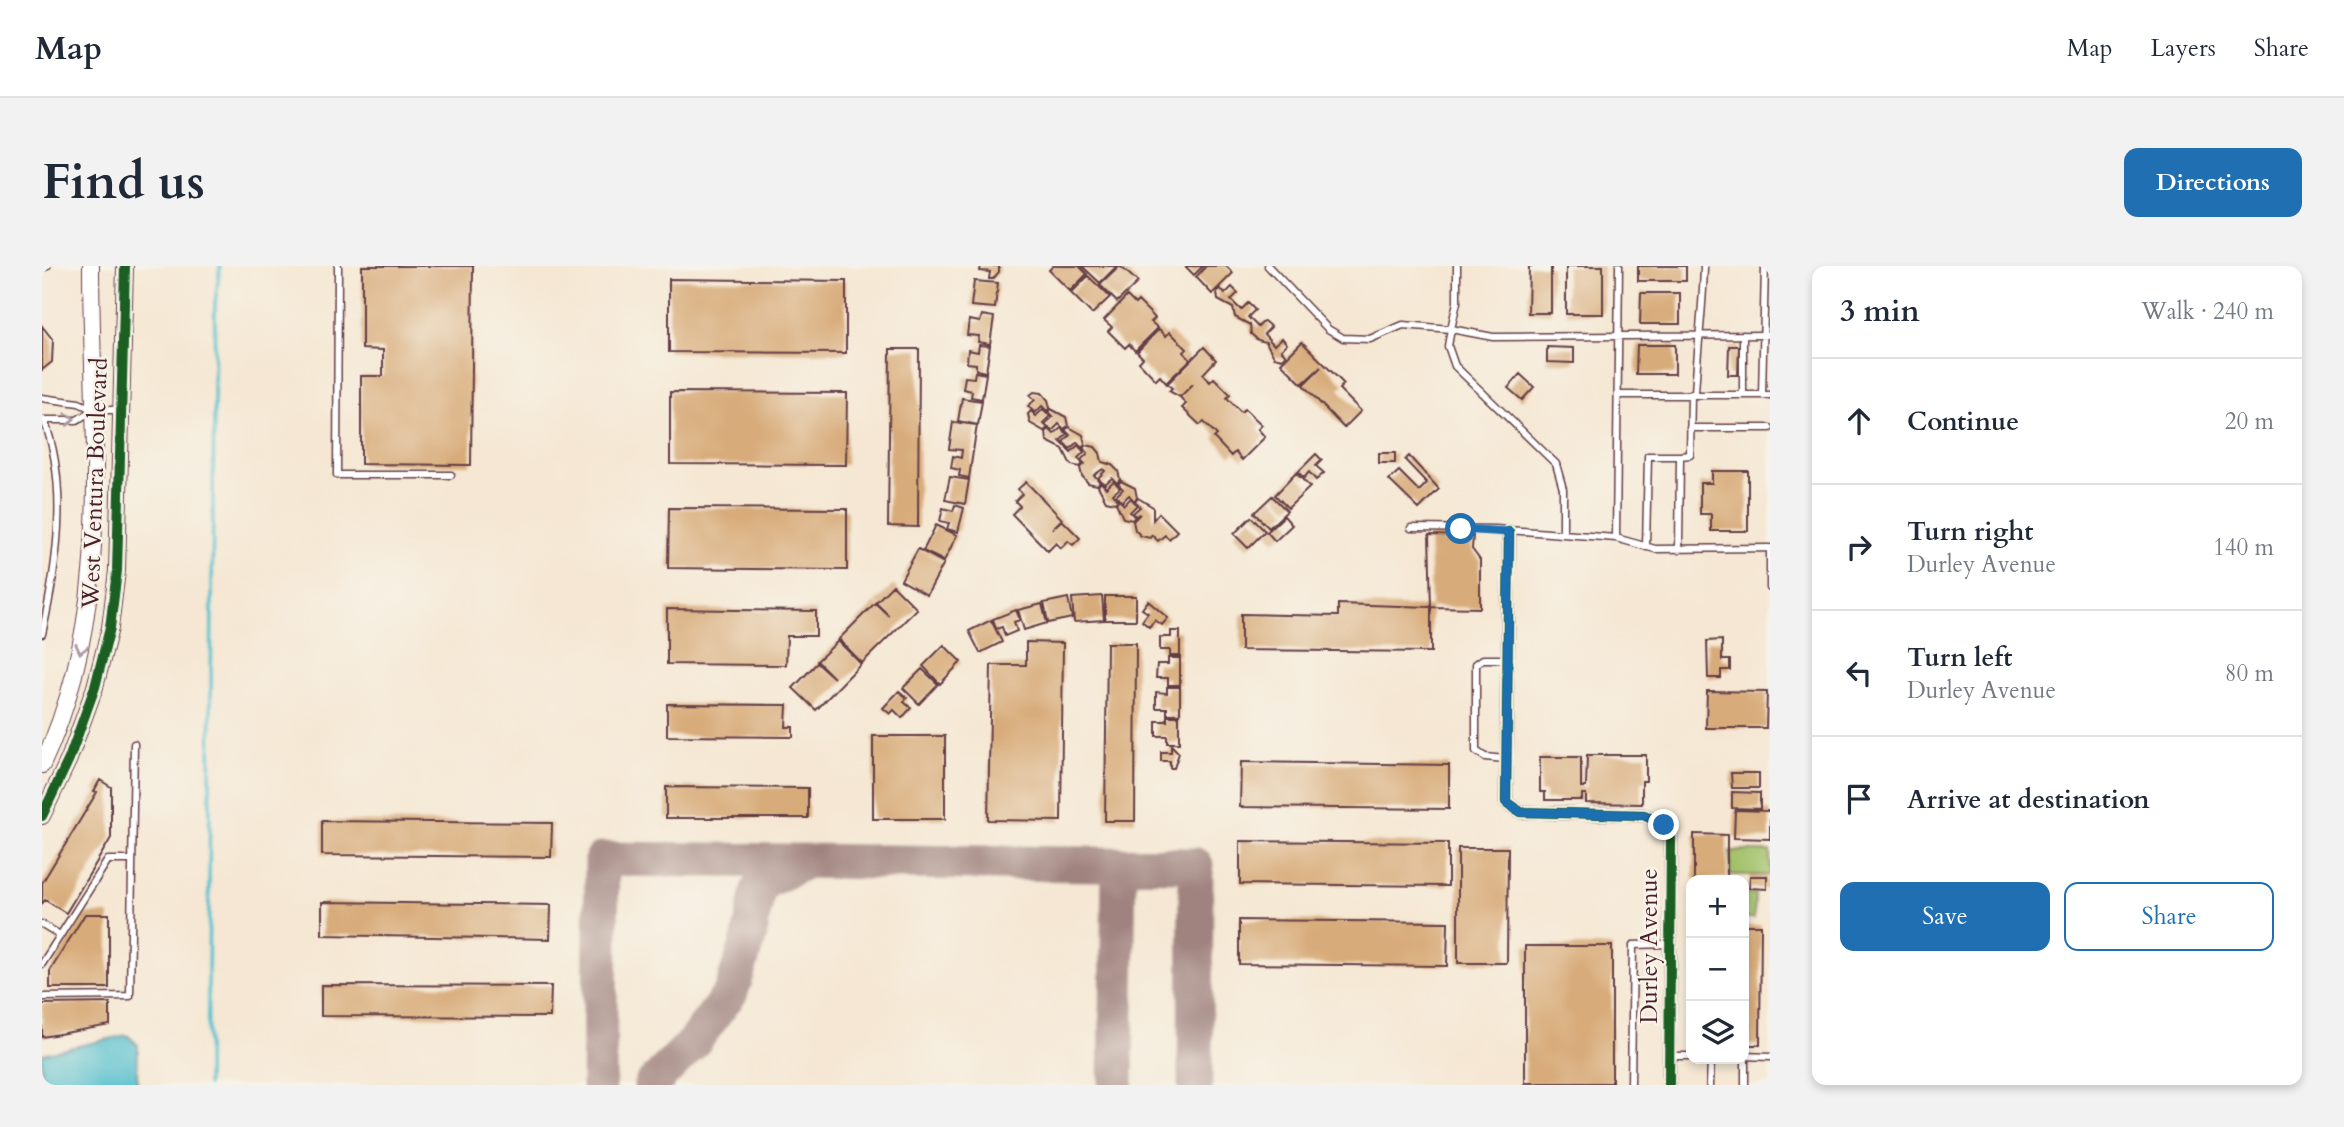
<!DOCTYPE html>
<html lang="en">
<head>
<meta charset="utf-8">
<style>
  :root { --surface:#fff; --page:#f2f2f3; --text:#1f2937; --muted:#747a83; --line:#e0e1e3; --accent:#1f6fb2 }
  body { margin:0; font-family:Cardo,serif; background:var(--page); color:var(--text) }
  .controls { position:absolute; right:21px; bottom:21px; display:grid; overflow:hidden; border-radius:14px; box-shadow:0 4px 10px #0003 }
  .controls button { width:63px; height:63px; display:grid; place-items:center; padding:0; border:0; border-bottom:2px solid var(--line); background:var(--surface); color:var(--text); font:35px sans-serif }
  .stop { position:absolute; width:21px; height:21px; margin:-16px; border:5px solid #1f6fb2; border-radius:50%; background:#fff }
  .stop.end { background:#1f6fb2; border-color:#fff; box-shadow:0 2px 7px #0008 }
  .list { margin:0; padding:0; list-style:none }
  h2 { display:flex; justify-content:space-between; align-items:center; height:91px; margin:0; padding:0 28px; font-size:30px }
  h2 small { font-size:23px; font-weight:400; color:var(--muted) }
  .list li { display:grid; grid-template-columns:46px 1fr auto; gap:21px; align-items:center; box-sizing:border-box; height:126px; padding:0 28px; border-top:2px solid var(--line) }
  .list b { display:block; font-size:26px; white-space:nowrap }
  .list p { margin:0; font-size:23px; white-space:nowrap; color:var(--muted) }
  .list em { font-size:23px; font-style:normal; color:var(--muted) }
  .actions { display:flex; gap:14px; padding:21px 28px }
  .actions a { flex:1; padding:16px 0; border:2px solid var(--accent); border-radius:14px; text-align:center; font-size:24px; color:var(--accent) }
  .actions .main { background:var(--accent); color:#fff }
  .icon { flex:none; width:38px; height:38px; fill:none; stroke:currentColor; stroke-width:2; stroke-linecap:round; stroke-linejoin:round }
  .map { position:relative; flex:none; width:1728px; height:819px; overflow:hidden; border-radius:14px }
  header { display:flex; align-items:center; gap:42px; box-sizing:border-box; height:98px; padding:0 35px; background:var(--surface); border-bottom:2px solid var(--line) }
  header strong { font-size:33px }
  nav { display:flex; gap:38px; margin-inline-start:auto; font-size:24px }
  .intro { display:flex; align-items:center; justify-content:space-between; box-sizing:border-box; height:168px; padding:0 42px }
  h1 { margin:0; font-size:49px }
  .button { padding:18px 32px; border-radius:14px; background:var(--accent); color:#fff; font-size:24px; font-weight:700 }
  main { display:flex; gap:42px; padding:0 42px }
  aside { flex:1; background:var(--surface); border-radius:14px; box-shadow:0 4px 10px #0003 }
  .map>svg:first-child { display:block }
  .green { fill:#a2c169; stroke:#76704a; stroke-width:2 }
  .water { fill:#54bfce; stroke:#4f6f7c; stroke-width:2 }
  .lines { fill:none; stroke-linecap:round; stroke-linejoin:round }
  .stream { stroke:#54bfce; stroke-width:3.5 }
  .taxiway { stroke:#a0837f; stroke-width:35 }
  .building { fill:#d8ac7a }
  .lane-casing { stroke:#643d44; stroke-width:9 }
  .street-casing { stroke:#643d44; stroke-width:15 }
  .secondary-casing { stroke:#643d44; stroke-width:18 }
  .lane { stroke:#fff; stroke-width:6 }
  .street { stroke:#fff; stroke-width:12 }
  .secondary { stroke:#fff; stroke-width:16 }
  .cycleway-casing { stroke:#f7f3e8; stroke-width:15 }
  .cycleway { stroke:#1b5e20; stroke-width:10 }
  .oneway { stroke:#ae9aa0 }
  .route { stroke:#1f6fb2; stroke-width:9 }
  .labels { text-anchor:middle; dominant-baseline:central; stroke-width:5; stroke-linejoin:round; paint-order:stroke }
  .street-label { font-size:24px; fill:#4a1f2b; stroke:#f7f3e8 }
</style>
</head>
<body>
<header>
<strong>Map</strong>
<nav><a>Map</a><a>Layers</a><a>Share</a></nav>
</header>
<div class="intro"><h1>Find us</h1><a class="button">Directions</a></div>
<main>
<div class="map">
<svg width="1728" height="819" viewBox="0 0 1728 819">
  <rect width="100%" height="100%" fill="#f7f3e8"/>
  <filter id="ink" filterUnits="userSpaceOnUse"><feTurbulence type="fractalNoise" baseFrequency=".0143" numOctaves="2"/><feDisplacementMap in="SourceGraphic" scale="14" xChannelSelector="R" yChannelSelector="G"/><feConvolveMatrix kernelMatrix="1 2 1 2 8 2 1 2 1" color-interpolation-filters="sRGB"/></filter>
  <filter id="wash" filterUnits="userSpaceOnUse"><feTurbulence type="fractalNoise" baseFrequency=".00686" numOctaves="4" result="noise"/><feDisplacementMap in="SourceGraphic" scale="28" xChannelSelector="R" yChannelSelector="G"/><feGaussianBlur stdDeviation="1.57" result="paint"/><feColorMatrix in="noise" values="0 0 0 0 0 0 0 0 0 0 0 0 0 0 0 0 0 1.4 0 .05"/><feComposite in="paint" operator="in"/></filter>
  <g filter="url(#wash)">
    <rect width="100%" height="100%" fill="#f5e7d3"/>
    <path class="green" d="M1688,585H1728V609H1688Z
      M1702,628H1713L1712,652H1702Z"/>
    <path class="water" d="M85,769L96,779L95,819H0V788Z"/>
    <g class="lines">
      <path class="stream" d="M165,819L173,37L178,0"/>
      <path class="taxiway" d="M557,819L560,593L1154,599L1153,819
        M609,819L651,777L689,726L707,672L716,624L722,616L759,598
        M1074,819L1077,598"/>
    </g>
    <g id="blocks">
      <path class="building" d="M320,0H431L429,199L319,198V110H341V84L320,83Z
        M939,0H957V6L951,13H947L948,6L938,5Z
        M1011,0H1037L1045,8L1028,25L1007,4Z
        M1040,0H1075L1058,17Z
        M1078,0L1096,16L1075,36L1058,19Z
        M1143,0H1161L1152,9Z
        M1164,0H1184L1191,7L1170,28L1154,11Z
        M1487,0H1509V47H1486Z
        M1524,0H1561V48H1524Z
        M1596,0H1644V15H1596Z
        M1046,10L1068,31L1050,48L1029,27Z
        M627,13L804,15V87L627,86Z
        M932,15L956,17L953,42L929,40Z
        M1190,21L1196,27L1189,34L1199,44L1206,37L1213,44L1206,51L1216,61L1222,55L1229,61L1222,68L1232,79L1240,72L1245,78L1239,84L1244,89L1240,93L1232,91L1224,76L1216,74L1209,68L1208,59L1193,51L1191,42L1176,34L1175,26L1178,22L1183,28Z
        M1599,27H1638V58H1598Z
        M1085,30L1093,38L1096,35L1113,52L1109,56L1116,62L1093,85L1087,78L1083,82L1066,65L1070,61L1062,54Z
        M940,49L952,51L948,78L936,76L937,70L925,69L927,54L938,56Z
        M0,60L11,74L10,96L0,104Z
        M1117,63L1124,70L1128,66L1145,83L1142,86L1148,94L1124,117L1118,110L1114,114L1097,96L1101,92L1095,86Z
        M1260,76L1302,118L1297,123L1319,145L1302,162L1261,119L1279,101L1260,118L1239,97Z
        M937,79L948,80L944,106L934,104V98L925,97L926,84L936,86Z
        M1595,79H1633V108H1594Z
        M1687,80H1697L1696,109H1686Z
        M1162,81L1174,94L1161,108L1168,116L1172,112L1188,128L1185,132L1199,146L1203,143L1220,159L1216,163L1223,171L1200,194L1193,186L1189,190L1172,172L1175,169L1162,156L1158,159L1140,142L1144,138L1138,131L1151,118L1138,131L1127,125L1130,122L1125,118Z
        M1505,81L1532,82V97L1505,96Z
        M848,83H877L876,261L846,260Z
        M933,106L944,108L940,133L929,131L930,125L921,123L923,111L932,112Z
        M1478,108L1492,121L1480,134L1466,122Z
        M628,126L805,127L804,199L628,198Z
        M992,126L1000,127L1006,134L1008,142L1005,145L1000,140L993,147L986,140L993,134L988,129Z
        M920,132L940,135L936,159L916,155Z
        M1001,143L1008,150L1001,157L1006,162L1002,165L988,157L986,148L989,145L994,150Z
        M1009,143L1024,151L1026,160L1022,163L1017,158L1010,165L1003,158L1011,151L1006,146Z
        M911,156L935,159L927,212L917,210L918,204L909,202L911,190L919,192L920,184L907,183Z
        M1027,161L1041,169L1043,178L1040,181L1035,176L1028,183L1021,176L1028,169L1023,164Z
        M1019,162L1025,168L1018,175L1029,186L1036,179L1042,186L1036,192L1041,198L1038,201L1029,199L1021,183L1005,175L1004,166L1007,163L1012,168Z
        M1044,179L1053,181L1058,187L1060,196L1070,199L1076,205L1078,213L1075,217L1070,212L1063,218L1056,212L1063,205L1061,203L1052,209L1058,216L1055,219L1046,217L1040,210L1038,202L1043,198L1039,194L1046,187L1041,182Z
        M1337,187H1353V197H1337Z
        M1274,188L1280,194L1274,200L1282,207L1274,214L1267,206L1262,212L1256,206Z
        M1367,190L1397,223L1377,243L1347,214L1357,205L1377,225L1385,217L1363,194Z
        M1670,205H1706V265H1669V248H1658V217H1670Z
        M1254,207L1268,221L1246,242L1233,229Z
        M908,211L927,214L923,238L903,234Z
        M1072,215L1078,222L1071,228L1076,234L1073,237L1064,235L1056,220L1059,216L1064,222Z
        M1079,215L1093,222L1095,232L1092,235L1087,229L1080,236L1074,230L1081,223L1076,218Z
        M984,216L1020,253L1010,263L1020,254L1038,272L1031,279L1026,275L1019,282L1014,277L1006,285L970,248L978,240L973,235L980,228L976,223Z
        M1230,230L1245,245L1227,262L1212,247Z
        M1089,232L1095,239L1088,246L1093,251L1090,254L1081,252L1074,237L1077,234L1082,239Z
        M1096,232L1111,241V254L1117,247L1135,265L1127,273L1123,269L1116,275L1110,269L1108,272L1099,270L1093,264L1091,255L1098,248L1094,250L1091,247L1098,241L1093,236Z
        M913,239L922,242L916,266L905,263L907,257L898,255L901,242L911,245Z
        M627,242L805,243V304L626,302Z
        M1242,250L1250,259L1233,275L1225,266Z
        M1209,251L1223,265L1206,282L1192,268Z
        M894,259L915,269L902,295L881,285Z
        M1387,269L1431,270L1430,283L1438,294V342L1389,341Z
        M876,283L902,297L885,329L859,314Z
        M851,319L875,343L820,397L797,373L833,337L847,350L834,336Z
        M1060,330L1062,354L1032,356L1030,332Z
        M1063,330H1094V354H1063Z
        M1026,332L1030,352L1006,357L1002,337Z
        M1106,335L1126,352L1120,359L1113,354L1107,361L1100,355L1106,347L1100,343Z
        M1000,338L1005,357L982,364L976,344Z
        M1296,338L1389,341V386L1199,384V348L1296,350Z
        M625,343L774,345V370H745L744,399L625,398Z
        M974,344L978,354L972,356L975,365L963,370L960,361L954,363L951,353Z
        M949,354L960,376L938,387L927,365Z
        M1129,365H1138V390H1128V384H1118V371H1129Z
        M1680,374V394H1688V404H1679V412H1666L1665,375Z
        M796,375L819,398L774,444L751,422L775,397L792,412L775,395Z
        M984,376L1021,377L1019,555L946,554L949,399H984Z
        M1065,377H1094L1093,555H1063Z
        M902,379L919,396L898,418L881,400Z
        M1126,392H1138V419H1126V412H1114L1115,398H1126Z
        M880,403L896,418L877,438L861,422Z
        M1125,421H1138V448H1125V442H1114V426L1125,427Z
        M857,425L865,432L862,436L869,442L860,452L852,444L848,448L841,442Z
        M1665,425L1725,426L1724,462H1664Z
        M625,438L745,439L744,461H751V471L625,470Z
        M1125,450H1137V477H1125V470H1114V455H1125Z
        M831,470H903V553H831Z
        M1129,479L1137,487L1132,502H1128V495H1119V486H1129Z
        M1545,489H1604V515H1600V538L1544,537V528H1540V534H1503V526H1498V491H1539V521H1544Z
        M1199,496L1407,499V543L1198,541Z
        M1689,507H1717V522H1690Z
        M58,514L69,521V572L24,647L3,634L0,638V617L55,526L52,525Z
        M624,521L766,522V552H624Z
        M1690,526L1718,527V543L1690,542Z
        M1693,544L1728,545V573L1692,572Z
        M280,555L510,557L509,591L280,589Z
        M1652,568L1685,569V612L1652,614Z
        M1198,575L1406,577V620L1198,618Z
        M1416,582H1466L1465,697H1416Z
        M1708,610H1725V623L1707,622Z
        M280,636L509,639L508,673L280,669Z
        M43,648H67V722H8V705Z
        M1197,654L1406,656L1405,700L1197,698Z
        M1702,659H1719L1718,779H1702Z
        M1483,680H1570V817H1483Z
        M279,719L509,720L508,751L279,750Z
        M68,737V759L0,771V738Z"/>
    </g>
  </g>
  <g filter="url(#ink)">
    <use href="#blocks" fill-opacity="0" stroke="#643d44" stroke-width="2"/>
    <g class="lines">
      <defs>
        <path id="lane" d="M296,0L295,209H409
          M1226,0L1286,63L1301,72L1328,73L1361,59L1409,63L1406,80L1413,100L1514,198L1521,223V268
          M1415,0V36L1409,63L1451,71L1728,69
          M0,2L5,0
          M1653,128C1655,85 1661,44 1662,0
          M1578,129H1728
          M1701,129V69
          M1720,129L1723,0
          M0,132L37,137L50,143
          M2,154H35L51,144H78
          M1648,162H1728
          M1369,262L1453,263L1574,272L1577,0
          M1574,272L1613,283L1728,282V322
          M1604,281L1606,190H1638
          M1637,284L1638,190L1648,189L1649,128
          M0,368C15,301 27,219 2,154
          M1463,493L1443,491L1434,485V398L1441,393H1465
          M0,658L18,669
          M0,698L66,594H90
          M0,731L88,730L92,478
          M1628,790H1649
          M1702,790L1728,791
          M1589,819L1591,679L1627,678
          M1668,819L1669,793
          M1703,819V790"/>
        <path id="street" d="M1467,266L1464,536L1478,546L1602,549L1622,559L1629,572L1627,819"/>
        <path id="secondary" d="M0,499C74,343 49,167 49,0
          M0,550L27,493L53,421L68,362L75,305L83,0"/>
      </defs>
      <use href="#lane" class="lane-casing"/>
      <use href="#street" class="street-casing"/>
      <use href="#secondary" class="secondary-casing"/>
      <use href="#lane" class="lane"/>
      <use href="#street" class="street"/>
      <use href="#secondary" class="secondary"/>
      <defs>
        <path id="cycleway" d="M1467,266L1464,536L1478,546L1602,549L1622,559L1629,572L1627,819
          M0,550L27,493L53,421L68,362L75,305L83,0"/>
      </defs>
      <use href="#cycleway" class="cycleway-casing"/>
      <use href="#cycleway" class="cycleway"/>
    </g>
    <defs><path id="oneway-chevron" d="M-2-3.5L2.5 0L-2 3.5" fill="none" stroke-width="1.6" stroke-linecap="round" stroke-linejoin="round" transform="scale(1.75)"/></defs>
    <g class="oneway">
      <use href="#oneway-chevron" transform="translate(28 153) rotate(-7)"/>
      <use href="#oneway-chevron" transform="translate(39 383) rotate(103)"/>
    </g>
  </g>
  <g class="lines" filter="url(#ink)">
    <path class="route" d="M1419,263L1467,266L1464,536L1478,546L1602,549L1622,559"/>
  </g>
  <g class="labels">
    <g class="street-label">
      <text transform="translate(53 217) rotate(-88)">West Ventura Boulevard</text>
      <text transform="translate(1607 680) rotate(-90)">Durley Avenue</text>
    </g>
  </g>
</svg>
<div class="controls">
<button>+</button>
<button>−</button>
<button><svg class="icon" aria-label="layers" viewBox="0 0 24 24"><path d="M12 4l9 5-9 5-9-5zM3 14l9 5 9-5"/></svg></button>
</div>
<div class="stop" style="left:1419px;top:263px"></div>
<div class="stop end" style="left:1622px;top:559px"></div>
</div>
<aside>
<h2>3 min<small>Walk · 240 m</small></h2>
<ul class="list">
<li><svg class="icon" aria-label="ahead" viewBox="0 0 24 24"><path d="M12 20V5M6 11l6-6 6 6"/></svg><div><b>Continue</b></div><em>20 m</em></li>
<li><svg class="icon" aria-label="right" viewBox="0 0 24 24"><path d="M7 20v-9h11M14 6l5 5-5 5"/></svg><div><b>Turn right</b><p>Durley Avenue</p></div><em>140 m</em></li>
<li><svg class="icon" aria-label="left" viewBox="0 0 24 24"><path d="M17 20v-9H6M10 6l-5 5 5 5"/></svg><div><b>Turn left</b><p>Durley Avenue</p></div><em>80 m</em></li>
<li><svg class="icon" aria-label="arrive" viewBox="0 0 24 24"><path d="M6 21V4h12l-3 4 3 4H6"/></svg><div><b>Arrive at destination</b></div></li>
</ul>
<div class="actions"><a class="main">Save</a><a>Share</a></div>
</aside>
</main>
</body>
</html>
